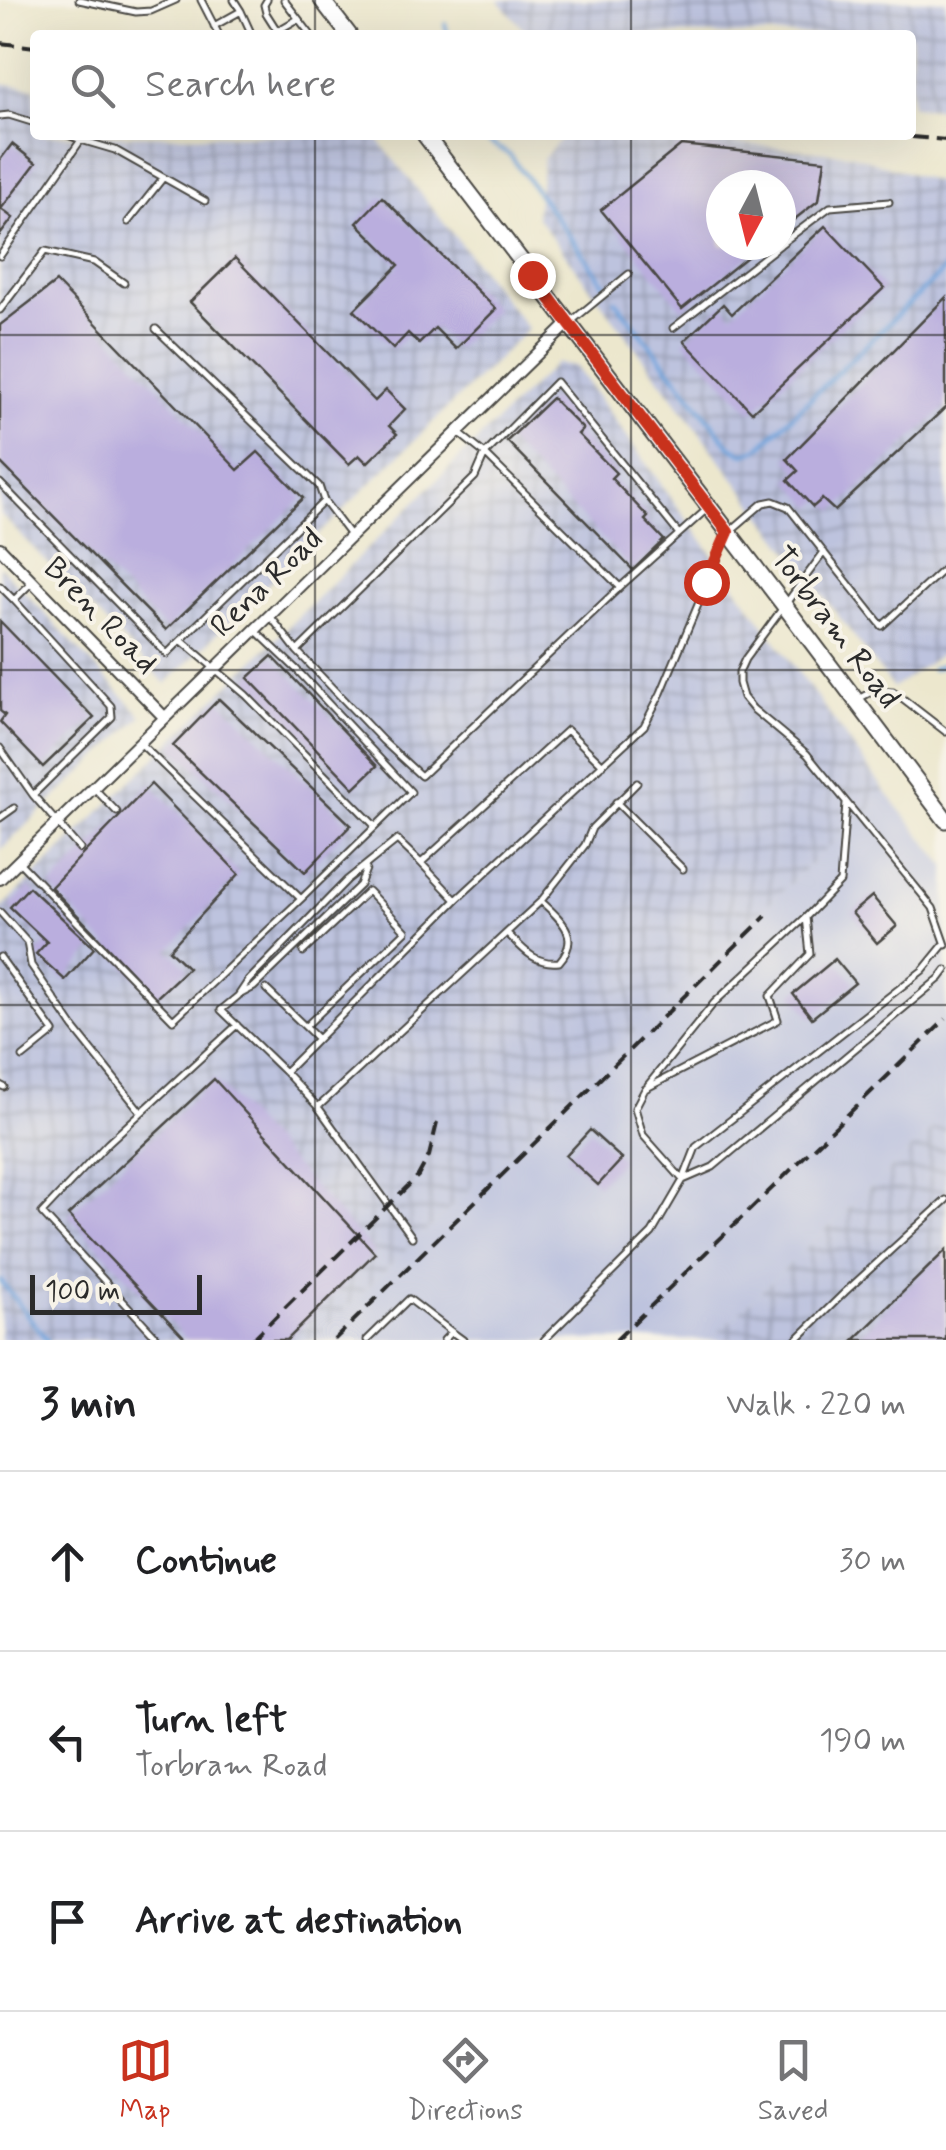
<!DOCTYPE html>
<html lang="en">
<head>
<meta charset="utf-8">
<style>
  :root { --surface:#fff; --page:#f2f2f2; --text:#202124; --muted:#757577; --line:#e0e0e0; --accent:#c8321e }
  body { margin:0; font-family:Mynerve,sans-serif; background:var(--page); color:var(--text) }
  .compass { position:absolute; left:706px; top:170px; width:90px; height:90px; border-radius:50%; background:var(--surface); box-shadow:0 10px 40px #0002; rotate:187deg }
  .scale { position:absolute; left:30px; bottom:25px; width:172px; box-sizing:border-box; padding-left:10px; border:5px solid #2b2b2b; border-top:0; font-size:28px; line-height:35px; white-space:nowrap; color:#2b2b2b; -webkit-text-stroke:8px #f7f3e8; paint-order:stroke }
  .stop { position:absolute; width:30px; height:30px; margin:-22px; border:8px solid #c8321e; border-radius:50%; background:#fff }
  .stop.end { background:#c8321e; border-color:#fff; box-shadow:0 2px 10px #0008 }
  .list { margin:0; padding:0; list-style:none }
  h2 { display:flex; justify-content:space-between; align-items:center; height:130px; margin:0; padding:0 40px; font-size:42px }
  h2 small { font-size:32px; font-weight:400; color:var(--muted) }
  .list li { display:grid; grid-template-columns:65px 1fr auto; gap:30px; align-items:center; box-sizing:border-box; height:180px; padding:0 40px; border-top:2px solid var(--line) }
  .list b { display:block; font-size:38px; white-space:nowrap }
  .list p { margin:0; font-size:32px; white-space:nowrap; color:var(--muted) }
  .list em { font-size:32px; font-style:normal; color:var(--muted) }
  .icon { flex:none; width:55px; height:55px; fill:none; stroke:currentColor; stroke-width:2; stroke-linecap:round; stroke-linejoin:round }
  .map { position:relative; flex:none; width:946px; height:1340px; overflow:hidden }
  .search { position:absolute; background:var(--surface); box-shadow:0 10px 40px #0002; left:30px; right:30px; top:30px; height:110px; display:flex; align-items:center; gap:25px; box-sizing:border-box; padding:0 35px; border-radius:10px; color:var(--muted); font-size:38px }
  .sheet { height:670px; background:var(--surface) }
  nav { display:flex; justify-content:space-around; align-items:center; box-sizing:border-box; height:140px; border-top:2px solid var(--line); background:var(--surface); font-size:28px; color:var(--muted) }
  nav a { display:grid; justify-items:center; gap:5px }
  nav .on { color:var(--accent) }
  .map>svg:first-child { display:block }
  .industrial { fill:url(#industrial-grid); fill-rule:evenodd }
  .railway { fill:#bdc3de }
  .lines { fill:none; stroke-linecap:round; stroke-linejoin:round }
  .stream { stroke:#71a6de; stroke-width:4 }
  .building { fill:#baaede }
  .lane-casing { stroke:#484743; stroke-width:9 }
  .street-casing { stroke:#484743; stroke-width:14 }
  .secondary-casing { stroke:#484743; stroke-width:19 }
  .lane { stroke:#fff; stroke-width:5 }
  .street { stroke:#fff; stroke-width:10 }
  .secondary { stroke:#fff; stroke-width:15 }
  .rail { stroke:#2b2b2b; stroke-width:4; stroke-dasharray:15 8; stroke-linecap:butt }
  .route { stroke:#c8321e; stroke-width:12 }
  .grid { fill:none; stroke:#2b2b2b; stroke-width:2.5; stroke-opacity:0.55 }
  .labels { text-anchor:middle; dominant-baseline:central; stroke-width:8; stroke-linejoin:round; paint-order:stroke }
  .street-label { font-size:32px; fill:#2b2b2b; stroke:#f7f3e8 }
</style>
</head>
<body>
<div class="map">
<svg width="946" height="1340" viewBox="0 0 946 1340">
  <defs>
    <pattern id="industrial-grid" width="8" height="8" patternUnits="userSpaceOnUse" patternTransform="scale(2.5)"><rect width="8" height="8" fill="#bdc3de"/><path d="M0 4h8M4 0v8" fill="none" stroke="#9a9fb4"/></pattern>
  </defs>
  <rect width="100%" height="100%" fill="#f7f3e8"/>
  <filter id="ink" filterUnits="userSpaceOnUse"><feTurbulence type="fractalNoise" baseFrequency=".01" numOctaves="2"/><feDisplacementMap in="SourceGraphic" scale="20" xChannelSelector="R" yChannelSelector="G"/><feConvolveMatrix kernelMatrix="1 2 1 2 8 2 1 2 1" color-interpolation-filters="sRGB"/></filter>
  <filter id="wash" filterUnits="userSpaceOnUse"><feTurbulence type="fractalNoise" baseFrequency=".0048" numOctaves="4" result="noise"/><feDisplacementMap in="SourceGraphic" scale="40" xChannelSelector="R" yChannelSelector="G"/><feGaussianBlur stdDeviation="2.25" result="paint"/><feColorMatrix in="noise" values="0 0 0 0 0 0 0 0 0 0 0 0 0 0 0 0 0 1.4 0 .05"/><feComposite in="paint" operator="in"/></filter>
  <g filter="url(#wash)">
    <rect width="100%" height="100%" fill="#ece7cd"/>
    <path class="industrial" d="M498,0H946V109L911,106V35H529Z
      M0,83L35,88V135L375,136L528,329L166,684L0,514Z
      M562,137L708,141L850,154L946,185V651L893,688L536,216L543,159ZM721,185H781V245H721Z
      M556,363L575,366L889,796L865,813L618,1046L313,1340H0V910Z
      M0,566L142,716L0,850Z
      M946,1116V1340H710Z"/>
    <path class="railway" d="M889,796L946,866V1116L710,1340H313L618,1046L865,813Z"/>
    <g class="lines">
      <path class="stream" d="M445,24L448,35
        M478,135L510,155L604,283
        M615,300L731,447L744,454L758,449L946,268
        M932,669L946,664
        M0,1280L47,1340"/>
    </g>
    <g id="blocks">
      <path class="building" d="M12,144L36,163L1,209L13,218L0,235V160Z
        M681,145L825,160L819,200L781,230V185H721V245H762L682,309L601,210Z
        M382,197L496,309L456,349L435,328L419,344L408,333L393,349L354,310L399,265L357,223Z
        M825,226L884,288L752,412L684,341L723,304L732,314Z
        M235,258L375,401L386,390L405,409L389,426L397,434L367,463L359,455L349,464L190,302Z
        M56,282L238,470L258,452L303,498L166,630L0,462V325Z
        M946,297V407L835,511L822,499L813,507L788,480L798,471L787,459Z
        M552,398L583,429L578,434L616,473L611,478L648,517L645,520L664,540L633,570L507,441Z
        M0,621L94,718L43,767L0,722L5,715L0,711Z
        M272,656L377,766L354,788L248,678Z
        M219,699L351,825L305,872L173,746Z
        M151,784L239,874L169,950L188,968L156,998L51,887Z
        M29,887L94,948L65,980L36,954L47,942L10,907Z
        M872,896L897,926L877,943L852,913Z
        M835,959L855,983L812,1018L793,994Z
        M214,1079L375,1253L287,1340H187L68,1215Z
        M590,1130L622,1159L598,1185L566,1156Z
        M946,1250V1340H854Z"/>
    </g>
  </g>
  <g filter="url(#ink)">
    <use href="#blocks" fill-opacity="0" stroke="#484743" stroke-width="2.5"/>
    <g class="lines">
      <defs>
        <path id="lane" d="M79,0L136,12L151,11L176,0
          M201,0L219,35
          M234,0L241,11
          M267,0L264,5L266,13L280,35
          M284,0L311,35
          M214,26L241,11L252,35
          M277,31L298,19
          M0,116L9,115L35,123
          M68,135L81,140
          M128,222L163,178
          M781,244L830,207L889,202
          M0,256L81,140L115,150L205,201
          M0,310L45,251L94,262L124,283
          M573,320L629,274
          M673,328L780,245
          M156,329L319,486L324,501L349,534
          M460,434L485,454L620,587L707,509
          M0,483L167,654L181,640L246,695L375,826
          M824,552L745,659L739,672V683L743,697L753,709L807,754L933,908L946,945
          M32,582L14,600L111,706L112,717L33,795
          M0,586L14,600
          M620,587L421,776L383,741L297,651L475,477L485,454L556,382L679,534
          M271,617L297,651
          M181,640L324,501
          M860,698L875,690L893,691L946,732
          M140,743L301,899L411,792L296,669L255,630
          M0,748L33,795L80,849
          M94,788L117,812
          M616,802L683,869
          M846,803L840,882L806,917L810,954L770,996L778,1020L645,1089L635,1108L643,1135L683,1180L713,1167L940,978L946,970
          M0,818L14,808
          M19,862L173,1020L301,899
          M421,863L397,840L347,880L248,981L238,996L221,1010L285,1072L456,900L644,726L661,693L728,533L763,503L773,501L788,507L882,626L946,567
          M456,900L421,863L567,730L603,765
          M0,912L27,942L31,965L74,1028L141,1112
          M507,933C523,949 535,965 559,962C582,936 561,920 541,901
          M303,952L368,891L406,931L306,1026
          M0,957L54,1032L23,1057
          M266,989L317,1038
          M241,994L254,987L360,885L366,869
          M285,1072L318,1107L412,1237
          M0,1085L4,1087
          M648,1085L714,1003L806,917
          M318,1107L541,901L585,845L592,828L637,783
          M159,1340L42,1213L108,1143L237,1025
          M367,1340L409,1299L452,1332
          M444,1340L452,1332L463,1340
          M544,1340L652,1233L683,1180L696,1147L923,970L945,943
          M796,1340L845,1292L946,1200"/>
        <path id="street" d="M0,548L165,718
          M0,879L569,323"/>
        <path id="secondary" d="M322,0L349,35
          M425,135L784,605L946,820"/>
      </defs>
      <use href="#lane" class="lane-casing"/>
      <use href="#street" class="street-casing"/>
      <use href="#secondary" class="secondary-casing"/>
      <use href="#lane" class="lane"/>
      <use href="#street" class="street"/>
      <use href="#secondary" class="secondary"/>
      <path class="rail" d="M0,43L35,47
        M889,135L946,140
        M252,1340L418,1176L429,1156L437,1123
        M334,1340L766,916
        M616,1340L946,1019"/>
    </g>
  </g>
  <g class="lines" filter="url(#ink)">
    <path class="route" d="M532,275L728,532L706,582"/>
  </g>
  <path class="grid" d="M315,0V35M631,0V35M315,135V1340M631,135V1340M0,335H946M0,670H946M0,1005H946"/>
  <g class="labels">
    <g class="street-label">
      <text transform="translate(267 583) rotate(-44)">Rena Road</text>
      <text transform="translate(100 616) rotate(46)">Bren Road</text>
      <text transform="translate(835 628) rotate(53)">Torbram Road</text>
    </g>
  </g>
</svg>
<svg class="compass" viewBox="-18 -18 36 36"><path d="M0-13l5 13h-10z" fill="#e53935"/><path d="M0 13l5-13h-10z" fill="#757577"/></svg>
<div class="scale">100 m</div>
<div class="stop" style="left:706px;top:582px"></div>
<div class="stop end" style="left:532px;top:275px"></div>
<div class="search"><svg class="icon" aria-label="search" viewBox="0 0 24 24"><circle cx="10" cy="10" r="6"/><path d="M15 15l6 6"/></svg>Search here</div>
</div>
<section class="sheet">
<h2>3 min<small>Walk · 220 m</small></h2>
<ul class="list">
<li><svg class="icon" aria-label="ahead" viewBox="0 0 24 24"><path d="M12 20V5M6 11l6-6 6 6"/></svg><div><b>Continue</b></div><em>30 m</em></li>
<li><svg class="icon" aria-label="left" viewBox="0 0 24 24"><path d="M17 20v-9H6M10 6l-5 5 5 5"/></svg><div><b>Turn left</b><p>Torbram Road</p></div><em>190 m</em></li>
<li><svg class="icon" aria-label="arrive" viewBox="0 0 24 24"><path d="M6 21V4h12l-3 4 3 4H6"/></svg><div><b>Arrive at destination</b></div></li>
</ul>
</section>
<nav>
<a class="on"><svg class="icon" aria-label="map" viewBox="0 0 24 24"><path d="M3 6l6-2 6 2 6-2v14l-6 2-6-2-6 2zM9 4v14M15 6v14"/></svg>Map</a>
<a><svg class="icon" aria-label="directions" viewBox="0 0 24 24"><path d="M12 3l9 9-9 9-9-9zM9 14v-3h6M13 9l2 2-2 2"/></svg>Directions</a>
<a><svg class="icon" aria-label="saved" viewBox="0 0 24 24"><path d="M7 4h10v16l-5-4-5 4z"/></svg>Saved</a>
</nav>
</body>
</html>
